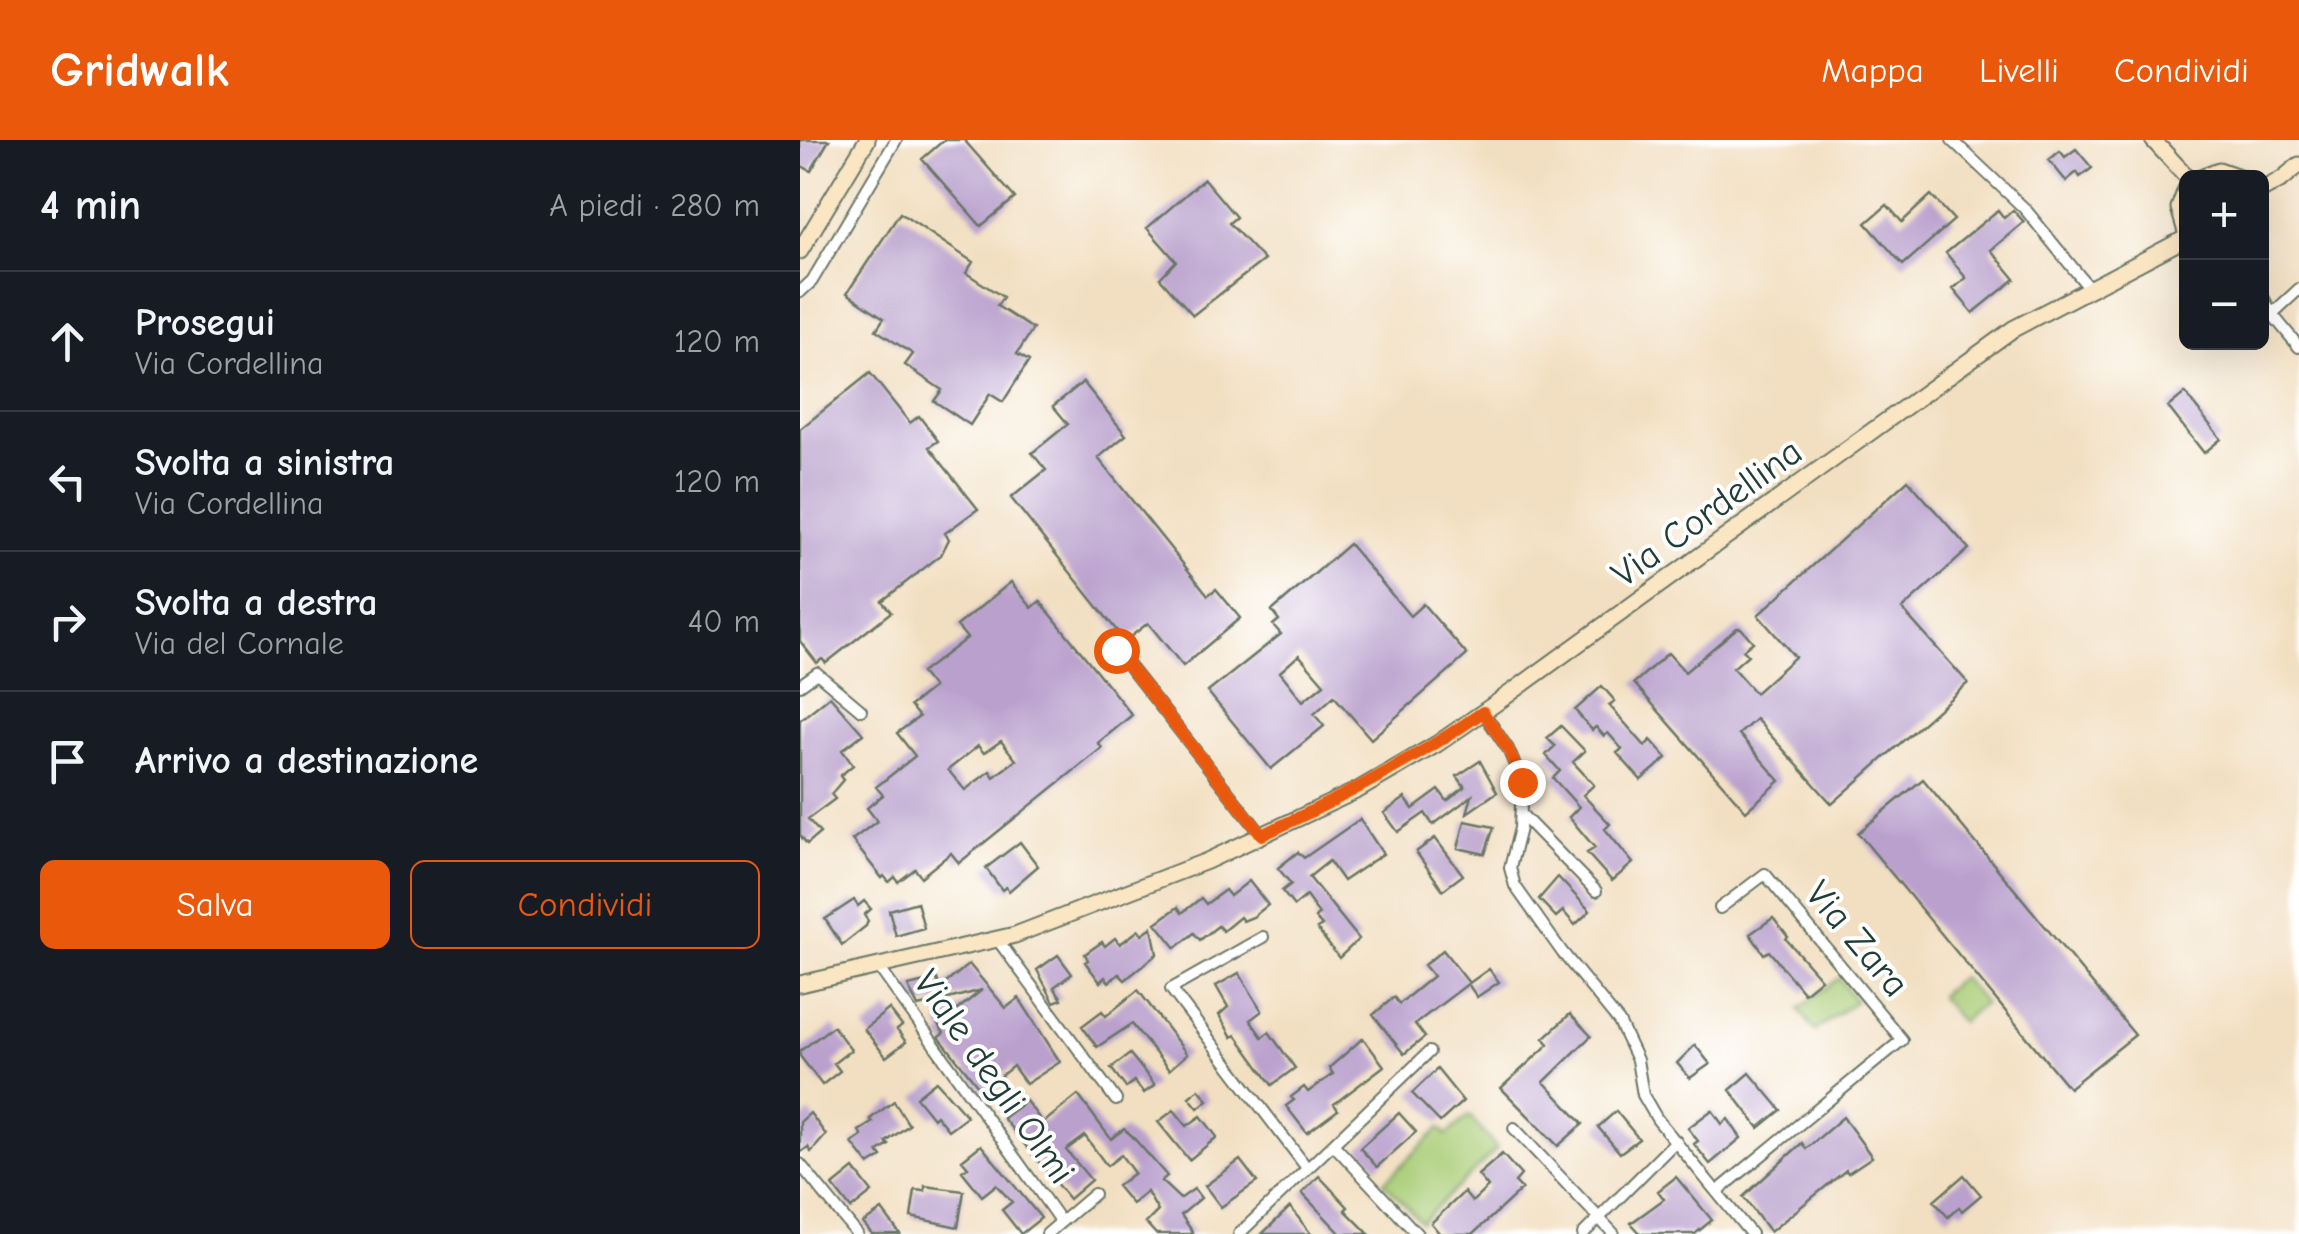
<!DOCTYPE html>
<html lang="it">
<head>
<meta charset="utf-8">
<style>
  :root { --surface:#171b24; --page:#20242c; --text:#f1f3f6; --muted:#9ea1a6; --line:#363941; --accent:#ea580c }
  body { margin:0; font-family:"Comic Neue",sans-serif; background:var(--page); color:var(--text) }
  .controls { position:absolute; right:30px; top:30px; display:grid; overflow:hidden; border-radius:15px; box-shadow:0 10px 40px #0002 }
  .controls button { width:90px; height:90px; display:grid; place-items:center; padding:0; border:0; border-bottom:2px solid var(--line); background:var(--surface); color:var(--text); font:50px sans-serif }
  .stop { position:absolute; width:30px; height:30px; margin:-22px; border:8px solid #ea580c; border-radius:50%; background:#fff }
  .stop.end { background:#ea580c; border-color:#fff; box-shadow:0 2px 10px #0008 }
  .list { margin:0; padding:0; list-style:none }
  h2 { display:flex; justify-content:space-between; align-items:center; height:130px; margin:0; padding:0 40px; font-size:42px }
  h2 small { font-size:32px; font-weight:400; color:var(--muted) }
  .list li { display:grid; grid-template-columns:65px 1fr auto; gap:30px; align-items:center; box-sizing:border-box; height:140px; padding:0 40px; border-top:2px solid var(--line) }
  .list b { display:block; font-size:38px; white-space:nowrap }
  .list p { margin:0; font-size:32px; white-space:nowrap; color:var(--muted) }
  .list em { font-size:32px; font-style:normal; color:var(--muted) }
  .actions { display:flex; gap:20px; padding:30px 40px }
  .actions a { flex:1; padding:22px 0; border:2px solid var(--accent); border-radius:15px; text-align:center; font-size:35px; color:var(--accent) }
  .actions .main { background:var(--accent); color:#fff }
  .icon { flex:none; width:55px; height:55px; fill:none; stroke:currentColor; stroke-width:2; stroke-linecap:round; stroke-linejoin:round }
  .map { position:relative; flex:none; width:1499px; height:1094px; overflow:hidden }
  header { display:flex; align-items:center; gap:60px; box-sizing:border-box; height:140px; padding:0 50px; background:var(--accent); color:#fff }
  header strong { font-size:48px }
  nav { display:flex; gap:55px; margin-inline-start:auto; font-size:35px }
  main { display:flex }
  aside { flex:1; background:var(--surface) }
  .map>svg:first-child { display:block }
  .green { fill:#a9cc75; stroke:#648454; stroke-width:2.5 }
  .building { fill:#baa1cd; fill-rule:evenodd }
  .lines { fill:none; stroke-linecap:round; stroke-linejoin:round }
  .street-casing { stroke:#697665; stroke-width:14 }
  .secondary-casing { stroke:#697665; stroke-width:19 }
  .street { stroke:#fff; stroke-width:10 }
  .secondary { stroke:#fbe6c4; stroke-width:15 }
  .route { stroke:#ea580c; stroke-width:12 }
  .labels { text-anchor:middle; dominant-baseline:central; stroke-width:8; stroke-linejoin:round; paint-order:stroke }
  .street-label { font-size:38px; fill:#1f3d34; stroke:#fff }
</style>
</head>
<body>
<header>
<strong>Gridwalk</strong>
<nav><a>Mappa</a><a>Livelli</a><a>Condividi</a></nav>
</header>
<main>
<aside>
<h2>4 min<small>A piedi · 280 m</small></h2>
<ul class="list">
<li><svg class="icon" aria-label="ahead" viewBox="0 0 24 24"><path d="M12 20V5M6 11l6-6 6 6"/></svg><div><b>Prosegui</b><p>Via Cordellina</p></div><em>120 m</em></li>
<li><svg class="icon" aria-label="left" viewBox="0 0 24 24"><path d="M17 20v-9H6M10 6l-5 5 5 5"/></svg><div><b>Svolta a sinistra</b><p>Via Cordellina</p></div><em>120 m</em></li>
<li><svg class="icon" aria-label="right" viewBox="0 0 24 24"><path d="M7 20v-9h11M14 6l5 5-5 5"/></svg><div><b>Svolta a destra</b><p>Via del Cornale</p></div><em>40 m</em></li>
<li><svg class="icon" aria-label="arrive" viewBox="0 0 24 24"><path d="M6 21V4h12l-3 4 3 4H6"/></svg><div><b>Arrivo a destinazione</b></div></li>
</ul>
<div class="actions"><a class="main">Salva</a><a>Condividi</a></div>
</aside>
<div class="map">
<svg width="1499" height="1094" viewBox="0 0 1499 1094">
  <rect width="100%" height="100%" fill="#fff"/>
  <filter id="ink" filterUnits="userSpaceOnUse"><feTurbulence type="fractalNoise" baseFrequency=".01" numOctaves="2"/><feDisplacementMap in="SourceGraphic" scale="20" xChannelSelector="R" yChannelSelector="G"/><feConvolveMatrix kernelMatrix="1 2 1 2 8 2 1 2 1" color-interpolation-filters="sRGB"/></filter>
  <filter id="wash" filterUnits="userSpaceOnUse"><feTurbulence type="fractalNoise" baseFrequency=".0048" numOctaves="4" result="noise"/><feDisplacementMap in="SourceGraphic" scale="40" xChannelSelector="R" yChannelSelector="G"/><feGaussianBlur stdDeviation="2.25" result="paint"/><feColorMatrix in="noise" values="0 0 0 0 0 0 0 0 0 0 0 0 0 0 0 0 0 1.4 0 .05"/><feComposite in="paint" operator="in"/></filter>
  <g filter="url(#wash)">
    <rect width="100%" height="100%" fill="#f2dfc1"/>
    <path class="green" d="M1161,837L1184,863L1161,882L1139,856Z
      M1039,838L1055,861L1015,891L999,869Z
      M669,975L697,1009L621,1082L584,1042L640,988L647,995Z"/>
    <g id="blocks">
      <path class="building" d="M0,0H29L11,31L0,25Z
        M144,0H164L215,58L181,86L122,19Z
        M1276,9L1292,28L1280,37L1277,32L1266,41L1249,20L1260,11L1265,17Z
        M404,39L436,77L429,83L464,120L393,175L360,138L376,121L347,88Z
        M1131,55L1154,80L1103,125L1066,83L1087,65L1102,82Z
        M1198,70L1204,78L1213,70L1224,82L1191,110L1215,139L1173,173L1153,149L1166,138L1146,113Z
        M100,73L173,122L166,133L203,157L197,166L233,189L217,214L229,221L203,262L190,254L170,285L134,261L142,250L105,225L113,214L76,190L84,178L47,153Z
        M70,233L110,283L119,276L138,301L129,307L178,369L145,393L149,399L141,415L82,461L91,472L26,523L22,519L17,523L0,501V289Z
        M283,242L326,295L298,318L408,455L416,449L440,478L383,526L348,483L325,501L211,358L246,330L232,313L268,284L253,266Z
        M1385,253L1421,299L1404,313L1368,267Z
        M1108,340L1169,409L1102,469L1168,543L1032,664L956,579L939,594L980,641L946,671L834,543L868,513L885,532L937,488H941L953,502L943,510L948,515L933,528L955,553L995,517L958,475Z
        M549,404L610,476L623,464L667,515L571,599L534,556L514,574L524,586L471,629L408,552L481,494L473,485L479,480L472,471ZM499,515L524,544L503,561L480,532Z
        M211,442L232,468L240,461L332,575L298,603L302,608L159,723L151,713L121,737L115,729L98,742L95,737L89,742L84,736L82,738L52,700L77,681L67,668L83,655L76,647L115,616L97,593L119,577L110,566L133,548L121,533L167,498L157,486ZM201,601L216,620L194,637L190,631L165,650L148,630L178,606L184,613Z
        M802,546L815,561L809,565L845,606L851,600L867,618L841,640L817,613L822,609L808,593L804,596L796,587L792,590L775,570Z
        M30,556L63,594L42,610L53,625L40,636L43,640L31,654L35,659L8,679L20,693L7,704L0,695V580Z
        M761,586L785,611L773,622L794,645L783,655L810,684L805,689L833,723L812,741L787,713L795,708L769,677L779,667L753,638L760,631L746,615L755,606L747,598Z
        M680,621L697,652L667,673L672,656L633,685L625,673L598,692L584,673L605,658L613,669L639,650L647,661L665,647L657,636Z
        M1123,639L1335,895L1269,948L1058,693Z
        M560,679L583,714L543,741L529,721L509,737L559,799L539,818L517,789L522,786L515,778L519,774L506,756L494,766L482,751L491,744L478,728L498,712L504,718Z
        M665,681L694,687L685,714L658,708Z
        M635,698L663,735L643,750L616,712Z
        M220,702L238,726L209,751L206,747L202,750L186,728Z
        M758,737L790,771L775,785L763,771L756,777L739,759Z
        M449,741L468,765L453,777L443,781L440,777L423,791L418,786L400,800L394,793L376,808L356,783L378,767L382,773L401,758L406,764L425,750L430,756Z
        M54,760L58,766L64,761L71,769L64,775L68,781L66,786L42,805L25,779Z
        M117,762L124,788L96,796L89,770Z
        M973,778L988,797L986,799L1021,839L1004,853L969,811L964,814L950,794Z
        M352,787L357,814L325,840L319,834L309,842L305,837L300,842L285,822L288,820L285,814L302,802L305,806L315,798L320,804L339,790L342,794Z
        M643,810L669,843L615,884L625,897L604,914L573,875L594,857L599,864L633,836L624,825Z
        M258,815L272,834L254,847L262,859L254,862L237,830Z
        M169,824L206,868L219,858L260,922L226,944L213,926L182,951L139,897L144,893L138,885L182,850L118,867L108,846L137,839L140,848Z
        M689,829L699,842L677,857L668,844Z
        M439,833L462,871L450,880L462,897L469,892L495,928L472,945L436,895L432,897L419,875L428,867L416,846Z
        M338,850L387,914L369,930L332,884L297,907L282,886L302,871L306,876Z
        M89,869L102,886L97,890L106,902L86,917L64,889Z
        M770,874L791,896L744,942L783,984L758,1006L701,948L749,904L744,898Z
        M33,886L51,910L34,923L40,931L22,945L0,916V911Z
        M563,898L584,926L534,964L538,970L507,993L486,966L494,960L491,957L504,947L508,952L533,934L529,928Z
        M895,905L910,924L890,938L877,923Z
        M330,914L355,945L344,953L334,941L326,948L311,928Z
        M637,929L663,961L640,982L612,953Z
        M950,933L981,970L959,988L930,950Z
        M136,941L167,976L148,990L136,975L133,978L116,957Z
        M399,949L408,960L398,968L389,957Z
        M278,955L311,999L324,989L331,995L367,1036L361,1041L380,1059L394,1049L401,1058L381,1075L394,1094H356L346,1083L358,1071L347,1052L332,1064L317,1046L334,1033L321,1015L307,1026L285,996L266,1010L291,1040L269,1059L203,978L226,961L243,983Z
        M94,961L109,985L86,1002L89,1005L78,1012L82,1017L69,1025L52,1003L62,996L59,991L73,982L70,979Z
        M374,970L387,986L401,976L417,997L389,1020L358,982Z
        M912,970L922,984L928,979L941,998L910,1024L894,1004L898,1001L888,988Z
        M816,971L839,999L820,1013L798,987Z
        M10,973L26,995L11,1012L8,1007L0,1013V982Z
        M599,973L616,992L577,1027L560,1008Z
        M1043,977L1072,1017L1048,1033L1046,1030L970,1092L943,1057L1002,1003L1006,1009Z
        M181,1005L241,1078L221,1094L202,1070L212,1062L196,1045L182,1056L162,1031L168,1027L162,1020Z
        M702,1014L721,1035L715,1042L722,1049L673,1094H640L631,1083L664,1052L672,1062L688,1047L678,1035Z
        M440,1020L457,1042L421,1067L405,1046Z
        M54,1029L72,1052L51,1069L33,1046Z
        M1164,1035L1181,1055L1162,1071L1159,1067L1148,1077L1134,1061Z
        M519,1036L548,1067L545,1070L569,1094H541L502,1053Z
        M876,1037L912,1080L895,1094H841L831,1083L864,1059L858,1051Z
        M125,1046L164,1051L158,1087L111,1077L115,1050L125,1051Z
        M490,1067L511,1094H462Z
        M82,1070L100,1094H72L63,1083Z"/>
    </g>
  </g>
  <g filter="url(#ink)">
    <use href="#blocks" fill-opacity="0" stroke="#697665" stroke-width="2.5"/>
    <g class="lines">
      <defs>
        <path id="street" d="M1152,0L1225,69L1290,149
          M0,152L12,141L96,0
          M1462,155L1472,174L1499,207
          M1472,174L1499,149
          M316,510L462,695
          M0,545L17,533L61,570
          M683,572L708,609L722,642L720,688L710,728L715,746L762,812L819,882L837,920L843,955L857,979L951,1094
          M721,674L796,751
          M463,797L371,849L507,1028
          M197,799L316,960
          M78,826L261,1082
          M714,988L814,1094
          M533,1004L617,1094
          M0,1024L57,1094
          M918,1051L1102,900L965,734L920,768
          M247,1094L294,1054
          M439,1094L629,912
          M783,1094L876,1001"/>
        <path id="secondary" d="M1353,0L1388,38
          M1398,38L1419,30L1442,38
          M1386,49L1379,68L1386,92
          M1462,50L1482,39L1499,25
          M0,111L67,0
          M0,844L215,795L407,721L558,650L637,604L702,559L1213,189L1386,98"/>
      </defs>
      <use href="#street" class="street-casing"/>
      <use href="#secondary" class="secondary-casing"/>
      <use href="#street" class="street"/>
      <use href="#secondary" class="secondary"/>
    </g>
  </g>
  <g class="lines" filter="url(#ink)">
    <path class="route" d="M316,510L462,695C539,659 613,621 683,572L708,609L722,642"/>
  </g>
  <g class="labels">
    <g class="street-label">
      <text transform="translate(907 373) rotate(-36)">Via Cordellina</text>
      <text transform="translate(1057 799) rotate(50)">Via Zara</text>
      <text transform="translate(194 937) rotate(55)">Viale degli Olmi</text>
    </g>
  </g>
</svg>
<div class="controls">
<button>+</button>
<button>−</button>
</div>
<div class="stop" style="left:316px;top:510px"></div>
<div class="stop end" style="left:722px;top:642px"></div>
</div>
</main>
</body>
</html>
